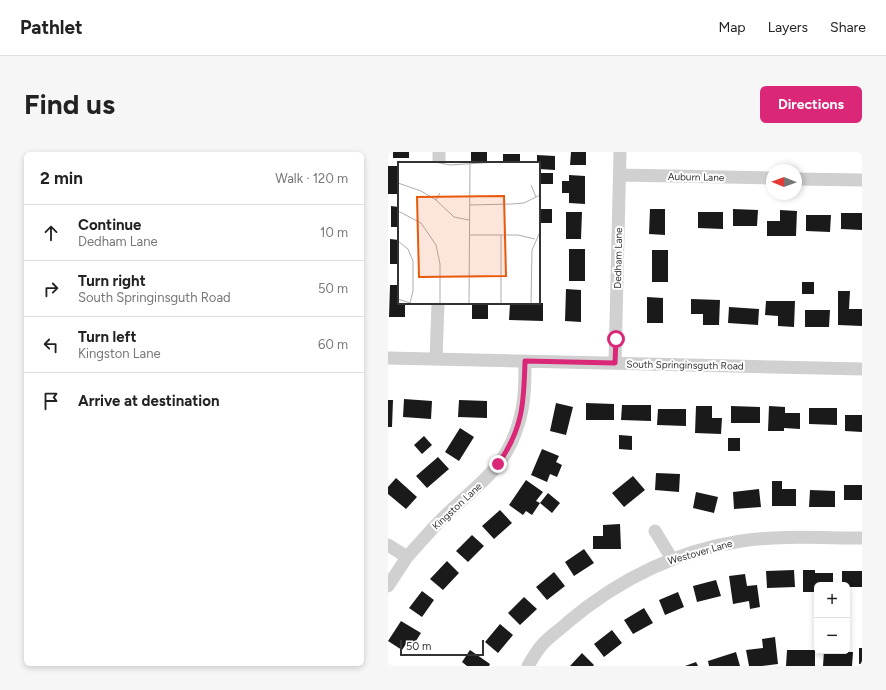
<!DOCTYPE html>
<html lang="en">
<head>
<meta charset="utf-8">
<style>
  :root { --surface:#fff; --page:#f6f6f6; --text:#222; --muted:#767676; --line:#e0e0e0; --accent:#db2777 }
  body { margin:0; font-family:Figtree,sans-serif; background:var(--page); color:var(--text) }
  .controls { position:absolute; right:12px; bottom:12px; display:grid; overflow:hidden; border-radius:6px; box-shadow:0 2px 6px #0003 }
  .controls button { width:36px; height:36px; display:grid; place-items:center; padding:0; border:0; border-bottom:1px solid var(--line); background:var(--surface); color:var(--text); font:20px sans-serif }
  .compass { position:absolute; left:378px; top:12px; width:36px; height:36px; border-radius:50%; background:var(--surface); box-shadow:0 2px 6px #0003; rotate:271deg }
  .scale { position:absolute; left:12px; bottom:10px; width:84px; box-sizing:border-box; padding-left:4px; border:2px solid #333; border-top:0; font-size:11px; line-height:14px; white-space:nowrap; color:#333; -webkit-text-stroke:3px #fff; paint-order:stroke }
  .stop { position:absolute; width:12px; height:12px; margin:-9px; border:3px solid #db2777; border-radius:50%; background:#fff }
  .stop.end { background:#db2777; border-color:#fff; box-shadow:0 1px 4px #0008 }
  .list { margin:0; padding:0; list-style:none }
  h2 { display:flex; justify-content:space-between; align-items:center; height:52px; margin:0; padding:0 16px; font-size:17px }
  h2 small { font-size:13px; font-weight:400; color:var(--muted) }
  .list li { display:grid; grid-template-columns:26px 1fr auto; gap:12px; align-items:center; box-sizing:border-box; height:56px; padding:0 16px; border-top:1px solid var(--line) }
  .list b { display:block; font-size:15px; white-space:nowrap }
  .list p { margin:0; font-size:13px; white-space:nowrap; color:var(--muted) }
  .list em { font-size:13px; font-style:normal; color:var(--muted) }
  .icon { flex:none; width:22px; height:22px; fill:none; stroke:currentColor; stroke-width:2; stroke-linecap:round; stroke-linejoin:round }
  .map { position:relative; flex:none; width:474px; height:514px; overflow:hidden; border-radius:6px }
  header { display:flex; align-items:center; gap:24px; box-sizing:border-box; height:56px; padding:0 20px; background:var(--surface); border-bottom:1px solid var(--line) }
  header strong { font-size:19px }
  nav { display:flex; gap:22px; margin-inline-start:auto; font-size:14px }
  .intro { display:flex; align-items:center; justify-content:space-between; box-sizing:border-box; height:96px; padding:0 24px }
  h1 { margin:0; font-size:28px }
  .button { padding:10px 18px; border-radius:6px; background:var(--accent); color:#fff; font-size:14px; font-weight:700 }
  main { display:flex; gap:24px; padding:0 24px }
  aside { flex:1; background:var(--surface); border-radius:6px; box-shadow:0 2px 6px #0003 }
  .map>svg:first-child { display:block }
  .building { fill:#1a1a1a }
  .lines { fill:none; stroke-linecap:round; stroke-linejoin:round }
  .minor { stroke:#d0d0d0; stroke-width:13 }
  .route { stroke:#db2777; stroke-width:5 }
  .labels { text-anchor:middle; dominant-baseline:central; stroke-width:4; stroke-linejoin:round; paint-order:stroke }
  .street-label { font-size:10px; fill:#333; stroke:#fff }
  .inset-road { fill:none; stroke:#adadad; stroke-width:1 }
  .view { fill:#e8590c; fill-opacity:0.15; stroke:#e8590c; stroke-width:2 }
  .inset-edge { fill:none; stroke:#333; stroke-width:2 }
</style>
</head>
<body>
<header>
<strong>Pathlet</strong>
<nav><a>Map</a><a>Layers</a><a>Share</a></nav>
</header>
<div class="intro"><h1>Find us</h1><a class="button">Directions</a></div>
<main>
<aside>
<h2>2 min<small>Walk · 120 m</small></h2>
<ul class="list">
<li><svg class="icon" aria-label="ahead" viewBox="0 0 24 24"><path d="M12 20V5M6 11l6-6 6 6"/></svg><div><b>Continue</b><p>Dedham Lane</p></div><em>10 m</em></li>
<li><svg class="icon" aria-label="right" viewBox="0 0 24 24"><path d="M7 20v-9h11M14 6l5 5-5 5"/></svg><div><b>Turn right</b><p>South Springinsguth Road</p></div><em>50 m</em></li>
<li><svg class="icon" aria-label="left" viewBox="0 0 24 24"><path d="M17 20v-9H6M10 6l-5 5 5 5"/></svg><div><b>Turn left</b><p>Kingston Lane</p></div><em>60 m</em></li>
<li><svg class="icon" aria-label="arrive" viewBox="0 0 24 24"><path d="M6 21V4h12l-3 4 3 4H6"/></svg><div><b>Arrive at destination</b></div></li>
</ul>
</aside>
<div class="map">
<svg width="474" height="514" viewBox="0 0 474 514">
  <rect width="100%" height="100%" fill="#fff"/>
  <path class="building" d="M5,0H21V6H5Z
    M83,0H99V10H83Z
    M183,0H198V13H182Z
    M115,2H132V11H115Z
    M149,3L167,4V18L151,17V11H149Z
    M0,14H10L11,42H0Z
    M152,21H165V32H152Z
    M181,23L197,24V52L181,51V41H174V29H181Z
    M3,54L11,55V75H3Z
    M151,57H164V71H151Z
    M262,57H277V83L261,82Z
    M345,57L370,58L369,74H345Z
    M392,58L409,59L408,84H379V69H392Z
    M178,60H194L193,87H178Z
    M310,60H335V77L310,76Z
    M453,61H474V78L453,77Z
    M418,63H443L442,80L418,79Z
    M2,87L11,88V112H2Z
    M181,97H197V129H181Z
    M264,98H280V130H264Z
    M414,130H426V142H414Z
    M2,133H11V151H17V165H1Z
    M178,137L193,138V170L177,169Z
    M450,139H462L461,157H474V174L450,173Z
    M259,145L275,146V171H259Z
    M303,147L332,148L331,173H315V162H303Z
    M378,149H407L406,175L390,174V164L377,163Z
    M84,151H100V167H84Z
    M145,151H155V169L121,168L122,152H145Z
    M341,155L371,157L370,173L340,171Z
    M417,158H442L441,175H417Z
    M16,247L44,249L43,267L15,265Z
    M0,248H5L4,275H0Z
    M71,248L99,249V266L70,265Z
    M168,251L185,255L178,283L162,279Z
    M198,251L226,252V268H198Z
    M234,253H263V269L233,268Z
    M308,254H324V266H334L333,282L307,281Z
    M343,254L372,255V271H343Z
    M381,254L397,255V261H412V277L396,276V279H380Z
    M421,256H449V273L421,272Z
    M270,257H298V274L269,273Z
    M457,263H474V280L457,279Z
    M72,276L86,285L71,309L57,300Z
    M231,283L244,284V298L231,297Z
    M36,284L44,293L34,302L26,293Z
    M340,286H352V299H340Z
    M154,297L171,304L168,310L174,313L169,325L162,322L159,330L143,323Z
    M50,305L61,317L39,336L28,324Z
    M268,321L292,322L291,340L267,338Z
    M245,324L257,338L236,355L224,341Z
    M8,326L29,345L18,357L0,342V335Z
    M138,328L155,340L148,349L152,351L144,363L138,359L135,363L121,353Z
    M384,329H394V337H408V354H384Z
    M456,333H474V348H456Z
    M371,337L373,355L346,357L345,340Z
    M422,338L447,339V355H421Z
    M308,340L330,345L326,361L305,356Z
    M160,341L172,351L164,361L152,351Z
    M112,358L124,371L106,387L94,374Z
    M232,372L233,397H205V384H215V373Z
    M84,383L96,394L80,410L68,399Z
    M196,397L206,411L186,424L177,410Z
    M59,409L71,421L55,438L42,427Z
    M406,418L407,435L379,436L378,419Z
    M415,418H427V421H445V433H429V440H415Z
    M454,419H474V435H459V433H454Z
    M166,420L177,434L159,448L148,435Z
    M357,422L359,434L369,433L372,455L362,457L361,449L345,452L341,424Z
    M328,428L333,444L309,450L305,434Z
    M34,439L46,448L34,465L21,456Z
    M290,440L296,455L277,463L271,448Z
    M136,445L149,457L132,473L120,461Z
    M256,456L265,471L245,482L236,468Z
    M13,469L33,481L26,492L20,489L14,498L0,489Z
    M112,472L125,483L110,501L97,490Z
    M224,478L234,491L216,505L206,492Z
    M387,485L390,512L373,514H361L358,498L375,496L374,487Z
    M471,496H474V512H471Z
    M82,498L102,512L101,514H79L74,510Z
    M399,498H427V514H398Z
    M436,499L465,500L464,514H435Z
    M348,500L352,514H321L320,509Z
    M194,501L206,513L205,514H182Z
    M308,510L310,514H297Z"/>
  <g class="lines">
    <path class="minor" d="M51,11V0
      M232,23L384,26
      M408,27L474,28
      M0,206L474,217
      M48,207L50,151
      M227,211L232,0
      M267,379L284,407
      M0,393L19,405L0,434
      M19,405C32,391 44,376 58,363C89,333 117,317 130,273C137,252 137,231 137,209
      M140,514C144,507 148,500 153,494C160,485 172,478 180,470C230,428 288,399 353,389C393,383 434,386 474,386"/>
  </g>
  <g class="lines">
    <path class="route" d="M110,312C135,277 136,250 137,209L227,211L228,187"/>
  </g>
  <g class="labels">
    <g class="street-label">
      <text transform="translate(308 25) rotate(1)">Auburn Lane</text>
      <text transform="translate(230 106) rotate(-89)">Dedham Lane</text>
      <text transform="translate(297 213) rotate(1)">South Springinsguth Road</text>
      <text transform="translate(69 354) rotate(-43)">Kingston Lane</text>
      <text transform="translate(312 400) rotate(-16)">Westover Lane</text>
    </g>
  </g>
  <g transform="translate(10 10)">
    <rect width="142" height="142" fill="#fff"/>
    <path class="inset-road" d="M37,0L52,3L99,0M0,21L23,29L38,38L42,31M133,23L138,35M38,38L56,55L71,58M71,43L114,42L126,41L142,33M0,49L23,61L38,83L42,102V142M71,73H120L137,77M0,79L10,87L15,99V129L12,141M0,137L15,142M71,142L72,0M103,142V73M133,142L134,88L142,70"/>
    <path class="view" d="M106,34L108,114L21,115L19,35Z"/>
    <rect width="142" height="142" class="inset-edge"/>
  </g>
</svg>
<div class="controls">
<button>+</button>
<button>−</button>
</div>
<svg class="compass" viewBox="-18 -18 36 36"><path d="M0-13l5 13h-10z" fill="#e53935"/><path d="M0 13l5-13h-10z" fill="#767676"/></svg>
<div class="scale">50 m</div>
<div class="stop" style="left:228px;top:187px"></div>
<div class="stop end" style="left:110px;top:312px"></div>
</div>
</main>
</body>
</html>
